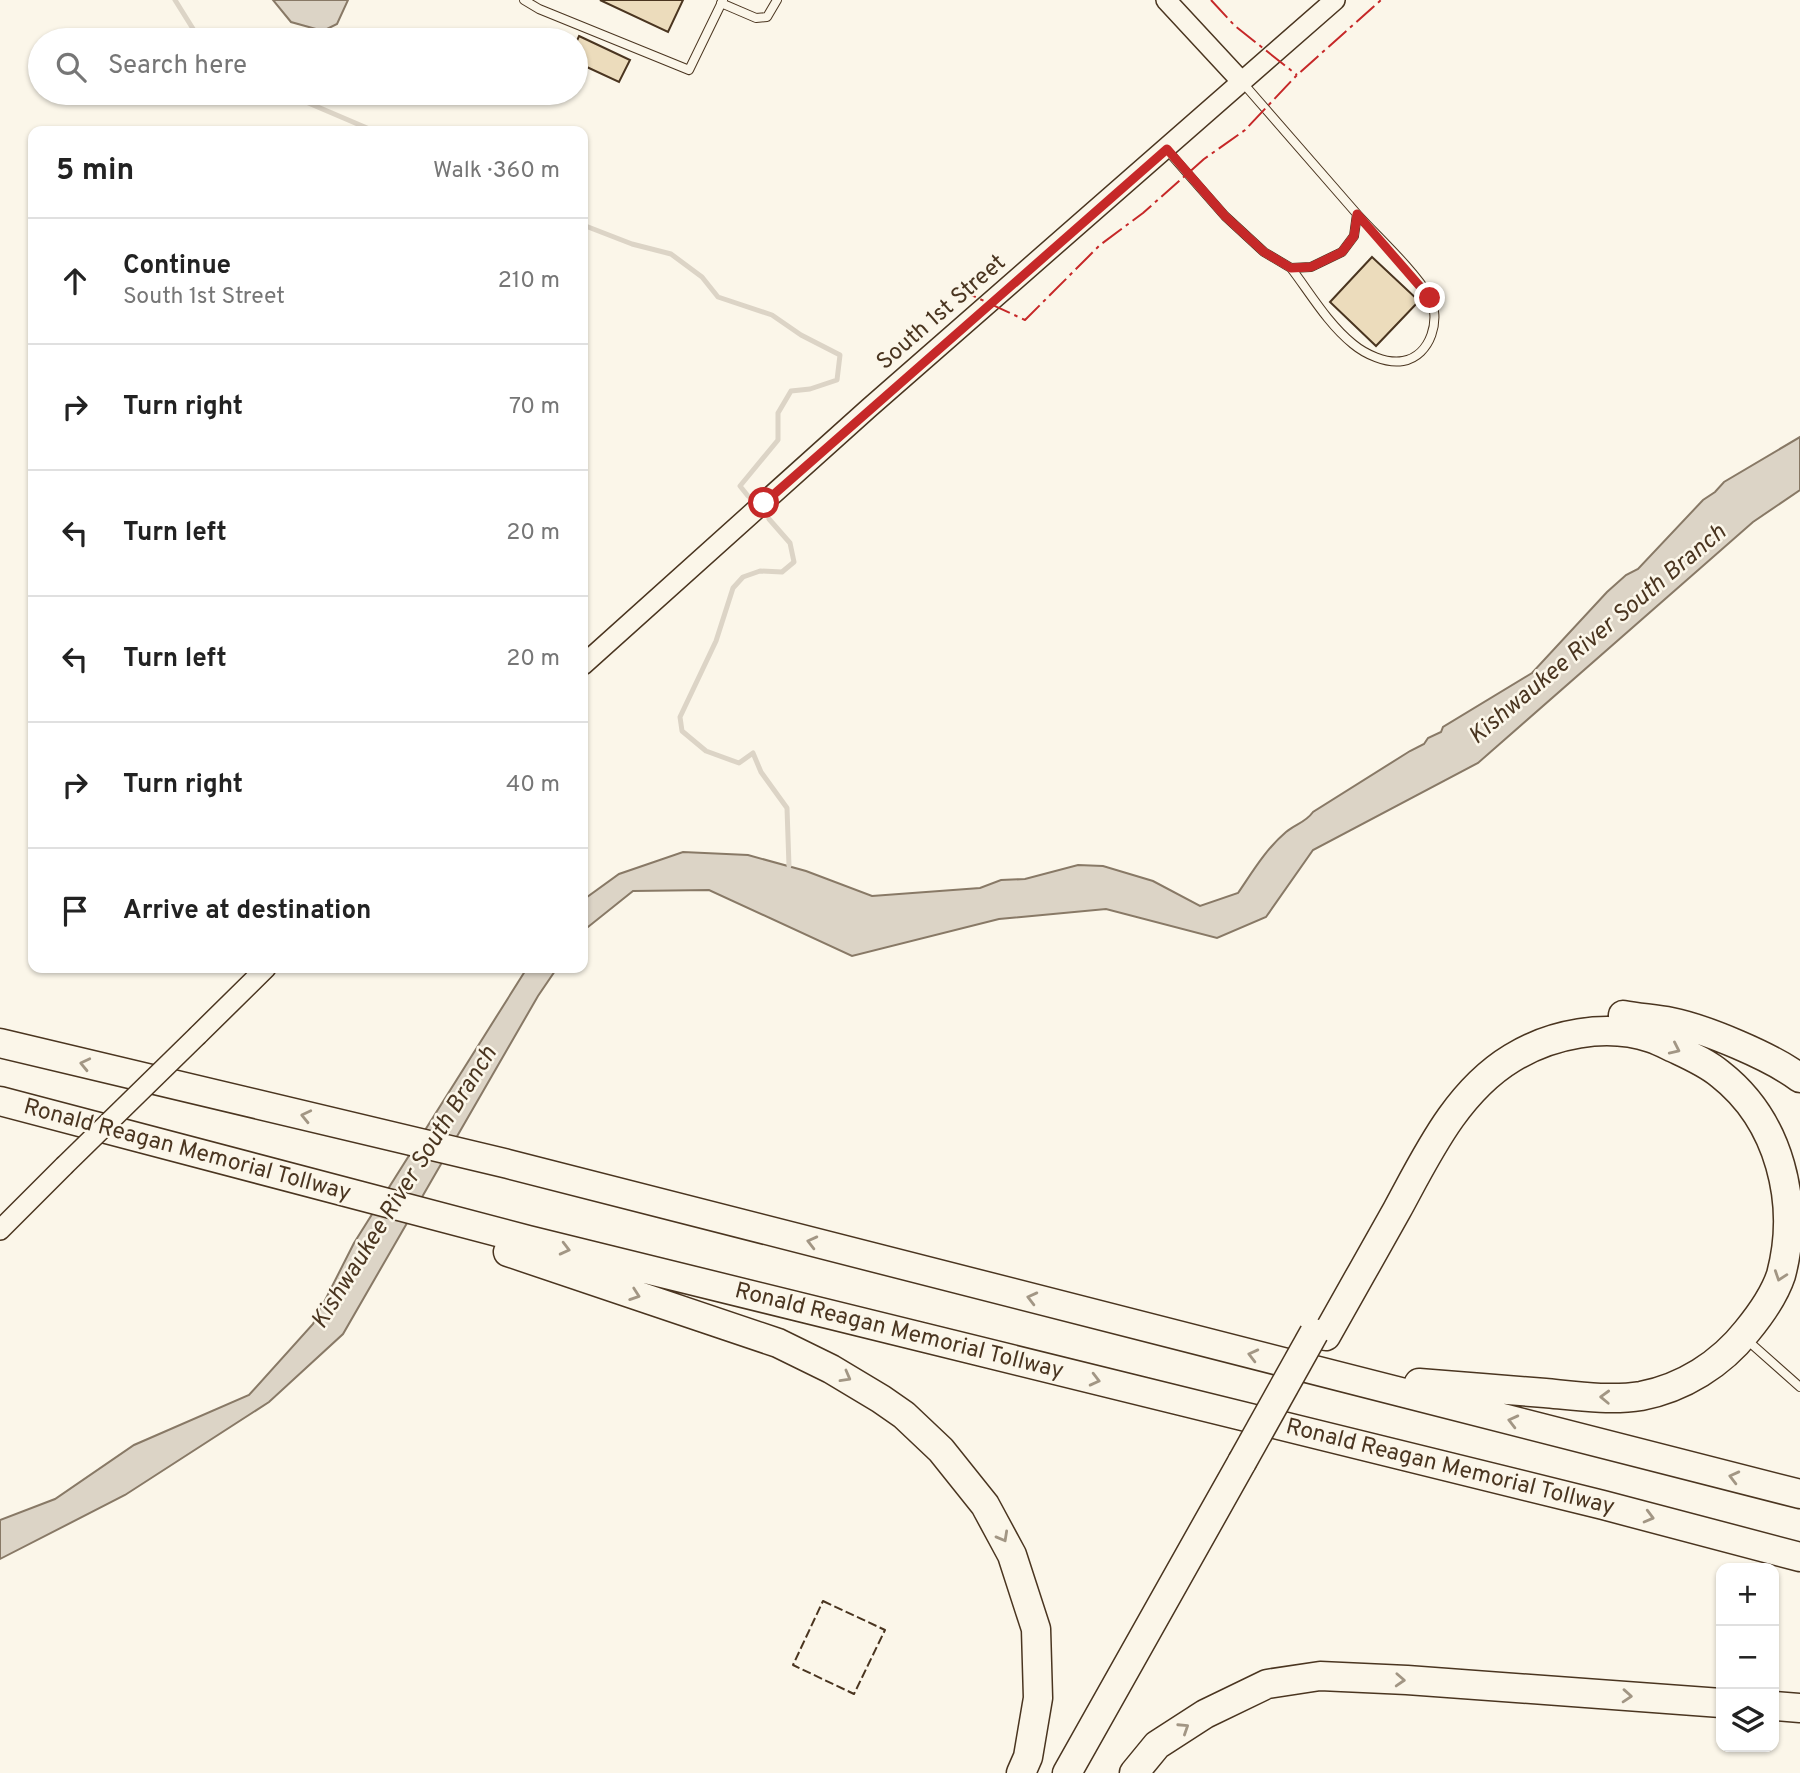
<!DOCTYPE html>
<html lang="en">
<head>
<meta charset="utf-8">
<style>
  :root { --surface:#fff; --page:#f6f6f6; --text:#222; --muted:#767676; --line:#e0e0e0 }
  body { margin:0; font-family:Overpass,sans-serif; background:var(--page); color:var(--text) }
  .controls { position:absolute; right:21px; bottom:21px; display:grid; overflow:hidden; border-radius:14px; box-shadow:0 2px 5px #0004 }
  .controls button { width:63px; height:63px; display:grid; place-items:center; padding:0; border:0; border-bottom:2px solid var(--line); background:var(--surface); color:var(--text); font:35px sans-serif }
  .stop { position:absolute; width:21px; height:21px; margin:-16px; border:5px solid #c62828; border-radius:50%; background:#fff }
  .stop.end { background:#c62828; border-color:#fff; box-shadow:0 2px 7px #0008 }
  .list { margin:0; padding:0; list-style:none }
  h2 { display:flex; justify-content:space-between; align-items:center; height:91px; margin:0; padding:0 28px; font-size:30px }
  h2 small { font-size:23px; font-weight:400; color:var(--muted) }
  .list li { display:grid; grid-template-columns:46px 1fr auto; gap:21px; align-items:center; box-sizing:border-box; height:126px; padding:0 28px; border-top:2px solid var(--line) }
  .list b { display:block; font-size:26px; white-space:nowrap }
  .list p { margin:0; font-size:23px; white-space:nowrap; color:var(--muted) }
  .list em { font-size:23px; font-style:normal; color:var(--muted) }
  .icon { flex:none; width:38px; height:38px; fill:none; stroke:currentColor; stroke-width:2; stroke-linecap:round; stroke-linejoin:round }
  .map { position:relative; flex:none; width:1800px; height:1773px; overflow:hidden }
  .search { position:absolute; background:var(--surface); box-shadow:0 2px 5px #0004; left:28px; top:28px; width:560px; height:77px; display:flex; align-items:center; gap:18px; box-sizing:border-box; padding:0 24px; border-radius:38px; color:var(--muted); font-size:26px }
  .panel { position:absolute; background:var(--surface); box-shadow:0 2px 5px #0004; left:28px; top:126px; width:560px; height:847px; border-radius:14px }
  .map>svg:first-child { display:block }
  .water { fill:#dcd4c6; stroke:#887966; stroke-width:2 }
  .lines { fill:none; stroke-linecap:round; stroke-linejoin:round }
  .stream { stroke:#dcd4c6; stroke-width:5 }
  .building { fill:#ecdcbc; stroke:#4a3520; stroke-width:2 }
  .service-casing { stroke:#4a3520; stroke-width:10 }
  .tertiary-casing { stroke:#4a3520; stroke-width:22 }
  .motorway-casing { stroke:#4a3520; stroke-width:31 }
  .service { stroke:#fbf6e9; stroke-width:8 }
  .tertiary { stroke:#fbf6e9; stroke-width:19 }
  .motorway { stroke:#fbf6e9; stroke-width:28 }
  .tertiary-bridge-casing { stroke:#4a3520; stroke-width:22; stroke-linecap:butt }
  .motorway-bridge-casing { stroke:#4a3520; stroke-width:31; stroke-linecap:butt }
  .tertiary-bridge { stroke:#fbf6e9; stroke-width:19 }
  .motorway-bridge { stroke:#fbf6e9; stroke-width:28 }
  .fence { stroke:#4a3520; stroke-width:2; stroke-dasharray:9 3.5; stroke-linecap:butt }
  .power { stroke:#c62828; stroke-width:2; stroke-dasharray:24 5 3.5 5; stroke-linecap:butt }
  .oneway { stroke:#a29684 }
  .route { stroke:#c62828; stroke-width:9 }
  .labels { text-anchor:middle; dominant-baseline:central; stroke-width:5; stroke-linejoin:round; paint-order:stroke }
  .street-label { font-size:23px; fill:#4a3520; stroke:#fbf6e9 }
  .water-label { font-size:24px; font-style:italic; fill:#4a3520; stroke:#fbf6e9 }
</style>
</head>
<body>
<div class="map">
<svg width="1800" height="1773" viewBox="0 0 1800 1773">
  <rect width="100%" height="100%" fill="#fbf6e9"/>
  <path class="water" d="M273,0H348L337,24L323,31L291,22Z
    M1800,437V490L1753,522L1478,763L1313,850L1266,917L1217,938L1106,909L999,919L852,956L709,890L633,891L583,931V900L619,874L683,852L748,855L806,871L872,896L980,888L1001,880L1025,879L1078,865L1103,866L1153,881L1200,906L1238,893C1253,871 1266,849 1286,832C1296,824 1306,822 1313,812L1410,751L1424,744L1428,738L1441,732L1443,727L1532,673L1607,592L1626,575L1638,569L1703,500L1715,492L1724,482Z
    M527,968H557L538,996L343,1334L269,1402L125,1495L0,1559V1520L55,1499L134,1445L249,1395L313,1324L354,1243Z"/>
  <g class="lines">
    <path class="stream" d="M175,0L200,40
      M285,93L374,131
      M583,225L632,244L671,254L702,277L718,297L772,315L801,335L840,355L837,380L810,389L791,391L778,413V440L740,486L748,496
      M769,519L790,543L794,562L782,572L760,571L743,577L733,588L716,641L680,717L682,731L706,751L739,763L753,753L761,772L787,808L789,866"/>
  </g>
  <path class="building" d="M600,0H683L668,32Z
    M579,36L630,60L619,82L576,62V43Z
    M1372,257L1419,301L1376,346L1330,302Z"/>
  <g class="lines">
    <defs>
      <path id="service" d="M524,0L539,9L689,70L723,0
        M721,3L756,18L767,17L777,0
        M1167,150L1225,216L1264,252L1291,268L1311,267L1342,252L1354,236L1357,214L1242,82
        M1291,268C1310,293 1328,324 1353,344C1365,354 1386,364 1403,361C1431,356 1442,318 1429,296C1414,270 1378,237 1357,214
        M1747,1340L1800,1387"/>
      <path id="tertiary" d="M1166,0L1242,82
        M583,665L869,408L1335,0
        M198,1035L266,968
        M0,1230L64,1166"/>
      <path id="motorway" d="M1623,1015C1639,1018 1655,1019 1671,1022C1706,1029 1772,1057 1800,1078
        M0,1043L508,1164L1800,1494
        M0,1101L528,1240L1603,1505L1800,1557
        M508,1252L778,1343L831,1369L881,1399L904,1415L941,1450L985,1505L1012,1555L1036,1629L1038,1698L1028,1757L1021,1773
        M1326,1336C1350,1294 1373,1252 1397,1210C1427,1155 1456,1092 1512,1058C1551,1034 1606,1023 1651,1038C1660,1041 1669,1046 1678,1050C1693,1057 1708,1064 1720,1074C1780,1121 1800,1203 1781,1275C1774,1296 1761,1314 1747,1331C1721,1364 1683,1388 1641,1396C1610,1401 1576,1396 1545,1393C1503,1390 1461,1386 1419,1383
        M1774,1706L1800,1708
        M1067,1773L1242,1462
        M1134,1773L1157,1745L1205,1714L1267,1684L1320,1676L1407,1680L1721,1703"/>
    </defs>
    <use href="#service" class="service-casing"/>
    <use href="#tertiary" class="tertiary-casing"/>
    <use href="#motorway" class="motorway-casing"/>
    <use href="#service" class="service"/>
    <use href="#tertiary" class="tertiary"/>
    <use href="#motorway" class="motorway"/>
    <defs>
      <path id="tertiary-bridge" d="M64,1166L198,1035"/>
      <path id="motorway-bridge" d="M1242,1462L1314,1333"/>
    </defs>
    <use href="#tertiary-bridge" class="tertiary-bridge-casing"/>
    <use href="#motorway-bridge" class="motorway-bridge-casing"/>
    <use href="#tertiary-bridge" class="tertiary-bridge"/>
    <use href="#motorway-bridge" class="motorway-bridge"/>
    <path class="fence" d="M823,1601L885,1630L854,1694L793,1665Z"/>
    <path class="power" d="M1211,0L1235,26L1297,75
      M954,287L1025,320L1100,245L1143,213L1204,159L1245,130L1297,75L1381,0"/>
  </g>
  <defs><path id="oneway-chevron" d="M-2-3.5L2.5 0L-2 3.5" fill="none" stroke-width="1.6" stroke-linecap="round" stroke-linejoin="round" transform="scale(1.75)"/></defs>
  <g class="oneway">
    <use href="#oneway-chevron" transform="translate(1675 1049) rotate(25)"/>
    <use href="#oneway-chevron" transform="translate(85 1064) rotate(-167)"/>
    <use href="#oneway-chevron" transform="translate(306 1116) rotate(-167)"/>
    <use href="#oneway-chevron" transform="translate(812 1242) rotate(-166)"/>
    <use href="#oneway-chevron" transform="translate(565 1249) rotate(14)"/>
    <use href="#oneway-chevron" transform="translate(1780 1276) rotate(109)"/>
    <use href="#oneway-chevron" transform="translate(635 1295) rotate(19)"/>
    <use href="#oneway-chevron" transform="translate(1032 1298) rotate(-166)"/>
    <use href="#oneway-chevron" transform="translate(1253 1355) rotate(-166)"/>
    <use href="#oneway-chevron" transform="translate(846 1377) rotate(29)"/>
    <use href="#oneway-chevron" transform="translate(1095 1380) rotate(14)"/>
    <use href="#oneway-chevron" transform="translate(1605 1397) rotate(-178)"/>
    <use href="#oneway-chevron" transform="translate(1513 1421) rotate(-166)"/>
    <use href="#oneway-chevron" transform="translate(1734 1477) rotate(-166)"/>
    <use href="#oneway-chevron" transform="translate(1649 1517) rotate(15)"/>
    <use href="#oneway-chevron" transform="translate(1003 1537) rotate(61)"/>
    <use href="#oneway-chevron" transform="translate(1400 1680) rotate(3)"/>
    <use href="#oneway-chevron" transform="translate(1627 1696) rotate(4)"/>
    <use href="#oneway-chevron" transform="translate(1184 1728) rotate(-33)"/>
  </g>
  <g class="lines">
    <path class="route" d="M764,503L1167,149L1225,216L1264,252L1291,268L1311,267L1342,252L1354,236L1357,214L1430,298"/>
  </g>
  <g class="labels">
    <g class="street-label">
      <text transform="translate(942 313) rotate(-41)">South 1st Street</text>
      <text transform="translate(187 1151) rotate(15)">Ronald Reagan Memorial Tollway</text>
      <text transform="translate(899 1332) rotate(14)">Ronald Reagan Memorial Tollway</text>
      <text transform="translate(1450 1468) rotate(14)">Ronald Reagan Memorial Tollway</text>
    </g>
    <g class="water-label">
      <text transform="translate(1598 635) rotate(-40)">Kishwaukee River South Branch</text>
      <text transform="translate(405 1188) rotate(-58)">Kishwaukee River South Branch</text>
    </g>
  </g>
</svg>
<div class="controls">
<button>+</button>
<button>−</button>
<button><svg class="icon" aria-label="layers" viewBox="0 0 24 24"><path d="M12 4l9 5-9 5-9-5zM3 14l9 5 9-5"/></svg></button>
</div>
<div class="stop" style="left:764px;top:503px"></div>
<div class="stop end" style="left:1430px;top:298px"></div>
<div class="search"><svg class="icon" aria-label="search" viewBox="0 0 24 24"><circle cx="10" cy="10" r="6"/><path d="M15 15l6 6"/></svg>Search here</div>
<section class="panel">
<h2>5 min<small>Walk · 360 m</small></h2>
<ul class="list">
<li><svg class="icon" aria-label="ahead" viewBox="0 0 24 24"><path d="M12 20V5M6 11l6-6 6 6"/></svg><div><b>Continue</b><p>South 1st Street</p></div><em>210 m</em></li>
<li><svg class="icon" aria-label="right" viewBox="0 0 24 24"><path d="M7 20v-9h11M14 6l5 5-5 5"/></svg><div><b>Turn right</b></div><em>70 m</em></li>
<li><svg class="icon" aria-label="left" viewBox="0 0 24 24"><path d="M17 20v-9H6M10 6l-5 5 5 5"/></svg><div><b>Turn left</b></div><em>20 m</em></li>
<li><svg class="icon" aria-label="left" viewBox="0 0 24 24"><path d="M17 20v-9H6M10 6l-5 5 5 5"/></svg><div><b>Turn left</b></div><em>20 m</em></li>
<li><svg class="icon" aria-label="right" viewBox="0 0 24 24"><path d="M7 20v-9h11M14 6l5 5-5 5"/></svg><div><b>Turn right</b></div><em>40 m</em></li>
<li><svg class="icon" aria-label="arrive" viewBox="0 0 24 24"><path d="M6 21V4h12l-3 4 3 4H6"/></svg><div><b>Arrive at destination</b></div></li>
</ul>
</section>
</div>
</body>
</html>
